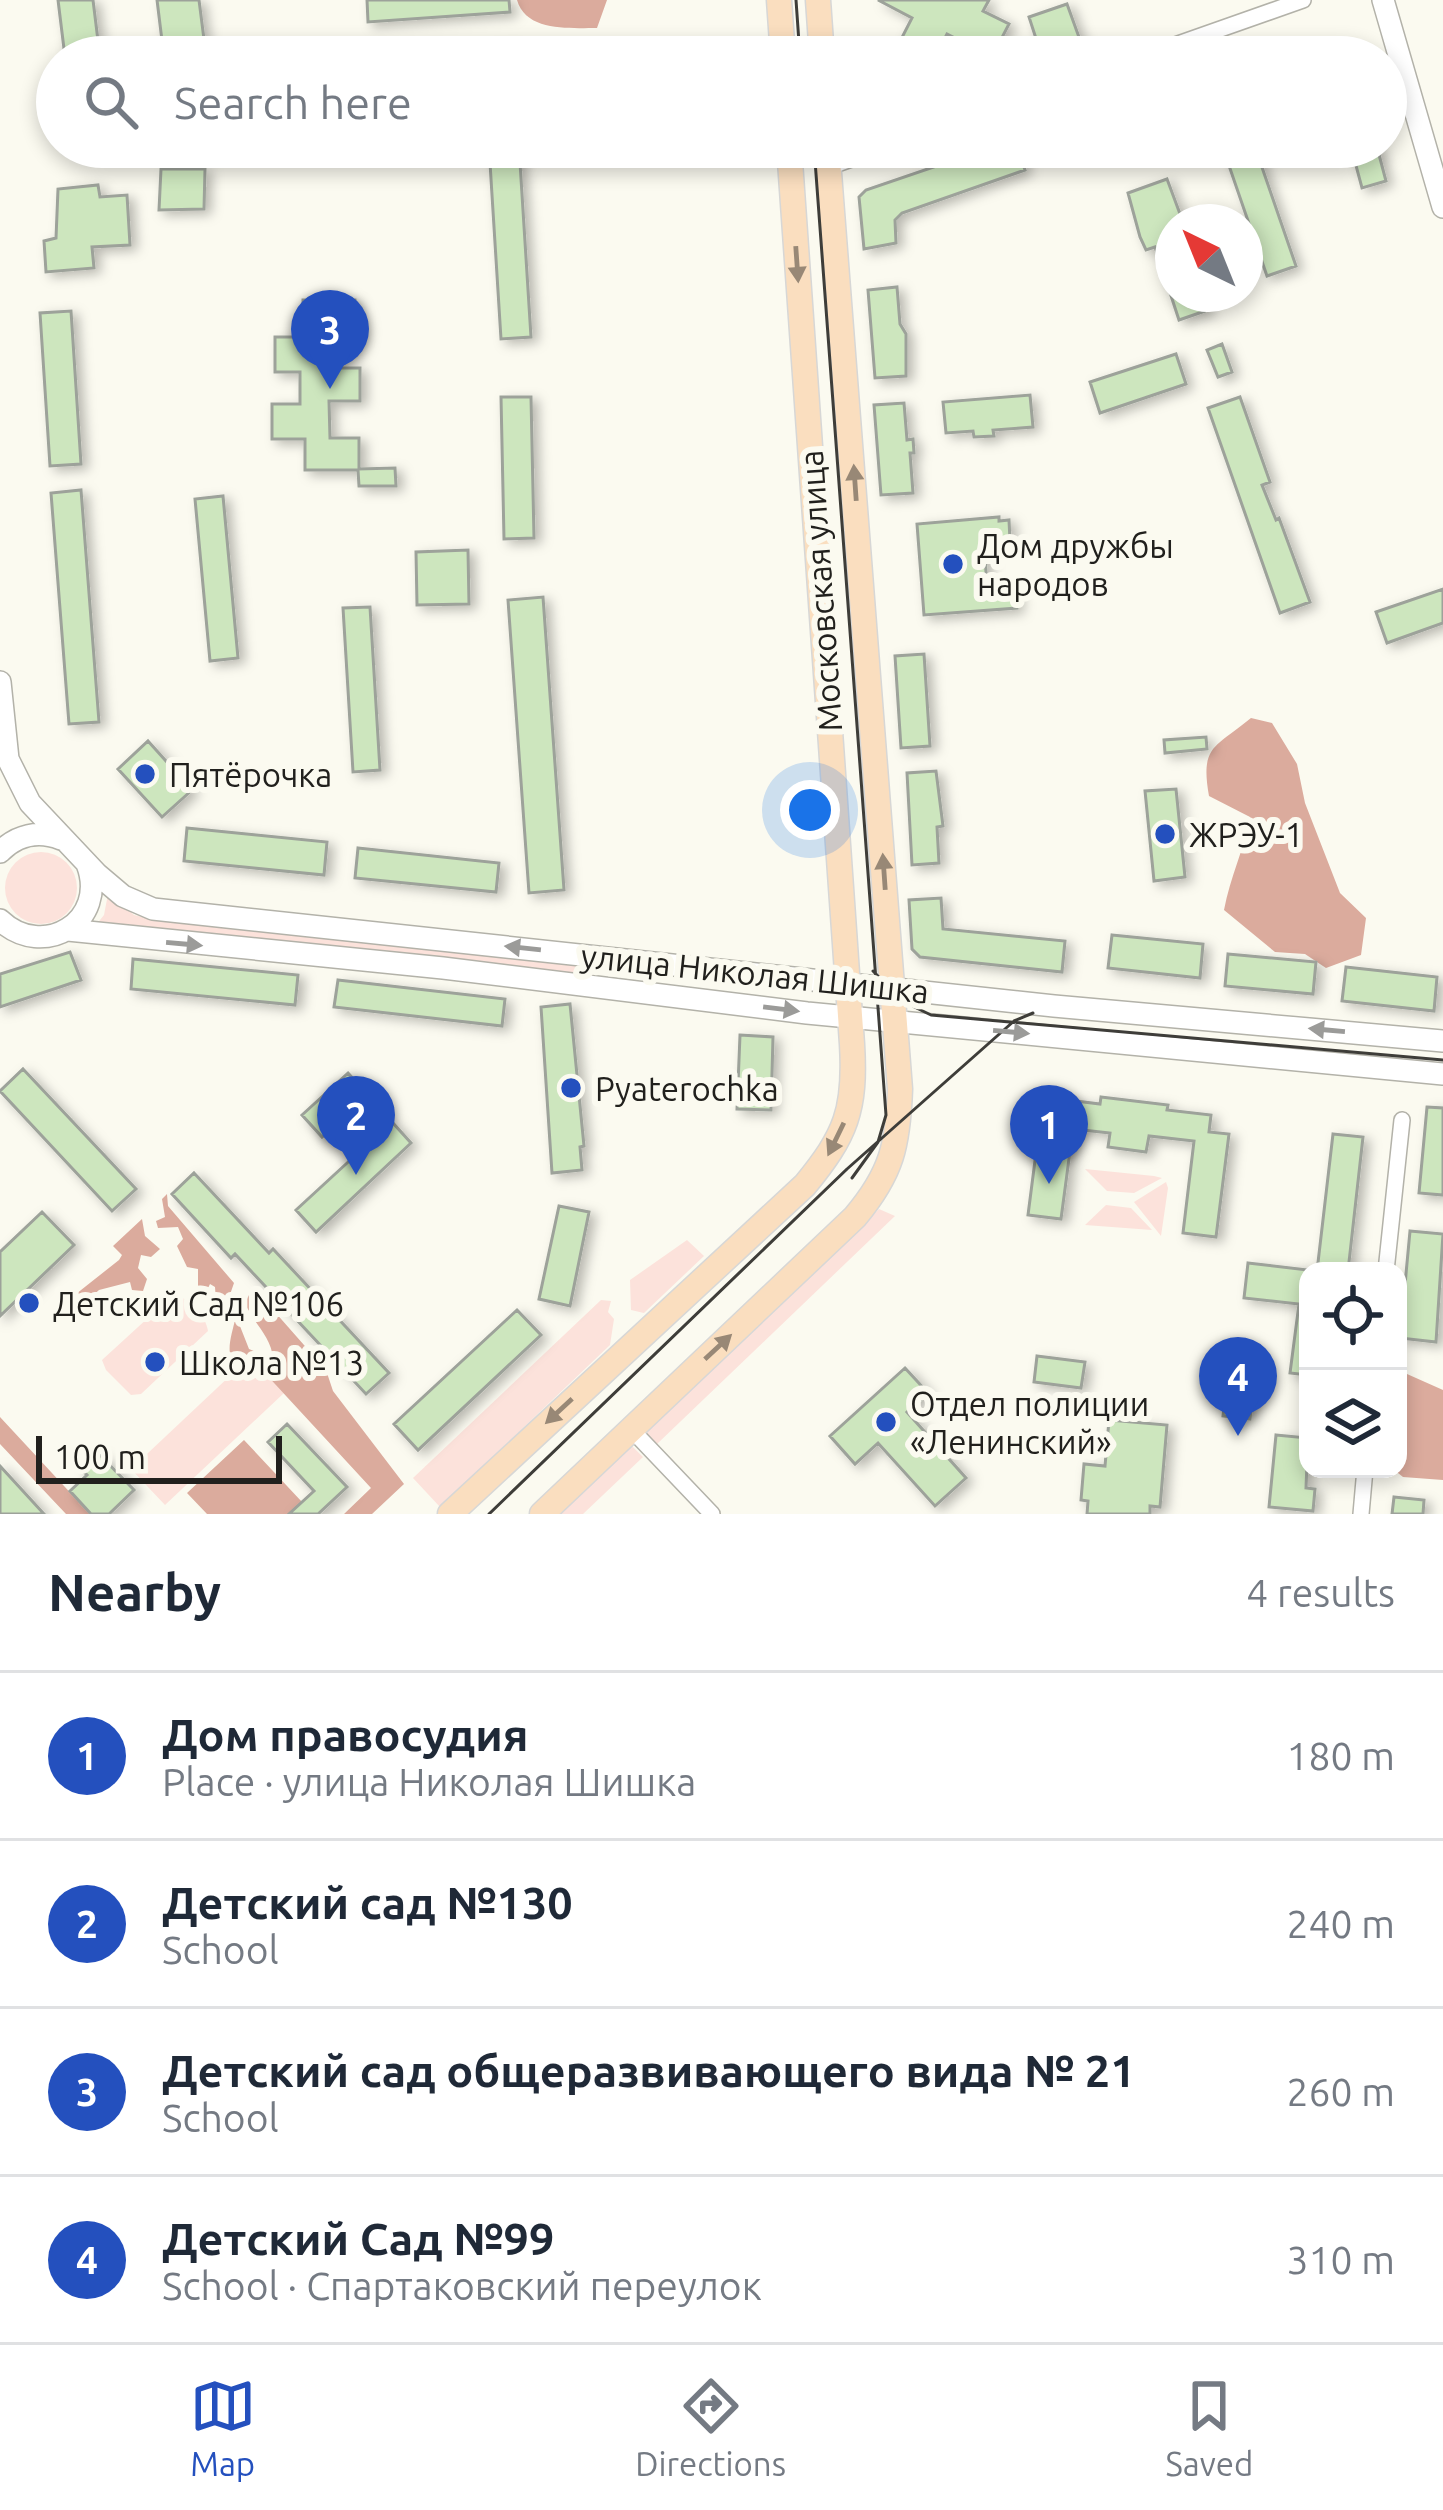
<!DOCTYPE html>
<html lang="en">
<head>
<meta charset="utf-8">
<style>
  :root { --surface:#fff; --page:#f6f6f7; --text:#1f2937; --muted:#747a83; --line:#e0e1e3; --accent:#2450be }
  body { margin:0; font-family:Ubuntu,sans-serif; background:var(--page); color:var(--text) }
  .controls { position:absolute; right:36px; bottom:36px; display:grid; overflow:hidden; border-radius:24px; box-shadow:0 6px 18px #0003 }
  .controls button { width:108px; height:108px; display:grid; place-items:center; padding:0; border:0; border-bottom:3px solid var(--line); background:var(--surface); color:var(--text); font:60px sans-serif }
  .compass { position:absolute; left:1155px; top:204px; width:108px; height:108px; border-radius:50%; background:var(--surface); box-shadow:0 6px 18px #0003; rotate:317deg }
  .scale { position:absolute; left:36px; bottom:30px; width:246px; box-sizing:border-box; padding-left:12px; border:6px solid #21201d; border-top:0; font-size:33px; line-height:42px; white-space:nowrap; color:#21201d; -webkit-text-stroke:9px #fbfaf0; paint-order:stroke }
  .you { position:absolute; left:810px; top:810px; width:42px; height:42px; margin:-30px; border:9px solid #fff; border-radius:50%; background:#1a73e8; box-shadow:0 0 0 18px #1a73e833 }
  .badge { display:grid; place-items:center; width:78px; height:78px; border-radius:50%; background:var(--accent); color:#fff; font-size:39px; font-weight:700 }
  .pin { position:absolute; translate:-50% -99px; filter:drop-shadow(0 3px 6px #0008) }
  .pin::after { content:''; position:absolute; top:63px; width:42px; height:36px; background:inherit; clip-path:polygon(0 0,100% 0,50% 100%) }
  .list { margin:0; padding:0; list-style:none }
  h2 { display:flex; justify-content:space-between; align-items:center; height:156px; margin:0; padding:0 48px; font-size:51px }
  h2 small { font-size:39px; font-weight:400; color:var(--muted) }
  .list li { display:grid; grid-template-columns:78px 1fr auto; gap:36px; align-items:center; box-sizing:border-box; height:168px; padding:0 48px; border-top:3px solid var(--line) }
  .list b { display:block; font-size:45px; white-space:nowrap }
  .list p { margin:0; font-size:39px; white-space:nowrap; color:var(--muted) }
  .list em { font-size:39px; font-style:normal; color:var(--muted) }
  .icon { flex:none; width:66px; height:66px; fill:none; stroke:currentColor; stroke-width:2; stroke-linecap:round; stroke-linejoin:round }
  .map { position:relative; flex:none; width:1443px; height:1514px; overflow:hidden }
  .search { position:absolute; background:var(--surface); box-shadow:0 6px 18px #0003; left:36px; right:36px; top:36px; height:132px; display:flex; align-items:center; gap:30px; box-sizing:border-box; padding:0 42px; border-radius:66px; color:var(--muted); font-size:45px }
  .sheet { height:828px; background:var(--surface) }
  nav { display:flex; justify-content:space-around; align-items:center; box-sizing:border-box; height:168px; border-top:3px solid var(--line); background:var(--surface); font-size:33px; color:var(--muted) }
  nav a { display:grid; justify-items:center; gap:6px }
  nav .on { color:var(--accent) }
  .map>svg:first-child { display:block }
  .green { fill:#fce2db }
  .forest { fill:#dbab9d }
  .building { fill:#cde6be; stroke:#9da29a; stroke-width:3; filter:url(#shadow) }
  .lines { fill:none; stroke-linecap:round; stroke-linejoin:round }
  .street-casing { stroke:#b3b2a9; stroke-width:18 }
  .secondary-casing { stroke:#b3b2a9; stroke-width:24 }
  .primary-casing { stroke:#d7d7d6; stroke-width:27 }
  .street { stroke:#fff; stroke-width:15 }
  .secondary { stroke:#fff; stroke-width:21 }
  .primary { stroke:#fadebf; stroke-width:24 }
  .tram { stroke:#3e3d39; stroke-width:3 }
  .oneway { fill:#988876 }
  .oneway2 { fill:#9b9b99 }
  .poi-dot { fill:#2450be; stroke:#fbfaf0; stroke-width:4.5 }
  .labels { text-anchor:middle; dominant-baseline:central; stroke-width:12; stroke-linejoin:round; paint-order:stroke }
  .poi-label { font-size:33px; fill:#21201d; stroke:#fbfaf0; text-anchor:start }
  .street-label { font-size:33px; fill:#21201d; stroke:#fbfaf0 }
</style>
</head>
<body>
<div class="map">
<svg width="1443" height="1514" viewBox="0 0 1443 1514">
  <defs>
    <filter id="shadow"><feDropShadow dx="6" dy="4" stdDeviation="6" flood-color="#0004"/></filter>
  </defs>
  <rect width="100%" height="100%" fill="#fbfaf0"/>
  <path class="green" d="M5 888a36 36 0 1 1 72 0a36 36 0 1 1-72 0Z
    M108,894L134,915L154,920L584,961L583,978L92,930L104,915Z
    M1085,1169L1154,1176L1162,1178L1134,1193L1107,1191Z
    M1166,1182L1168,1188L1161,1236L1134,1202Z
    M1106,1205L1131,1208L1152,1230L1085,1225Z
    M879,1209L895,1216L657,1444L646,1432Z
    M687,1240L704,1256L644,1313L631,1310L630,1280Z
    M173,1295C189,1297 206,1316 208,1331L141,1394L131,1395L106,1370L102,1360Z
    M601,1300L611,1301L608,1312L614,1319L610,1345L440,1507L413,1478Z
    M250,1357L284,1393L165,1505L131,1469Z
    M631,1445L643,1457L583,1514H559Z"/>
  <path class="forest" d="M517,0H607L597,28C570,28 526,32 517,0Z
    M1251,718L1272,723L1297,764L1305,803L1340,893L1366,918L1361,955L1326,968L1305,954L1275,952L1224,910C1230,877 1244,850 1250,817L1209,796C1200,745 1215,748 1251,718Z
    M167,1194L168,1206L234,1283L225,1309L216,1301L215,1287L210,1284L207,1290L198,1287V1269L187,1267L177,1246L183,1239L178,1227L158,1228L156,1221L165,1217L162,1199Z
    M142,1219L145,1236L160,1249L151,1257L141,1255L138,1268L147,1279L143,1291L132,1290L130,1282L99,1290L67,1319L57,1309L119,1260L122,1255L113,1246Z
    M253,1287L326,1370L333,1391L404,1484L372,1514H344L371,1488L251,1358L235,1371C225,1350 231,1338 236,1316L249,1349L273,1359C272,1337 253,1323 245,1303Z
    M1398,1370L1443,1390V1480L1403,1477L1393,1469H1398Z
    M0,1417L90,1514H66L0,1444Z
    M244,1440L302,1502L289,1514H207L187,1493Z"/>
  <path class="building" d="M58,0H93L100,57H65Z
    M157,0H199L206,55L164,57Z
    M367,0H509L510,12L368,22Z
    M878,0H989L983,11L1009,24L992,57L947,34L935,57H892L912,18Z
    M1067,4L1084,51L1067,57H1042L1029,17Z
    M513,44L514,57H474V47Z
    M489,147H519L531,337L501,339Z
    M992,147H1017L1025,170L902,213L895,220L896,243L864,249L859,197L866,190Z
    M1247,147H1255L1296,266L1267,276L1225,154Z
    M1351,147H1377L1386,181L1362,188Z
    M161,169H205L204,209L159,210Z
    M1167,179L1183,222H1173V294H1202L1208,310L1179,320L1155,247L1146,250L1140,237L1128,193Z
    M98,185L100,197L127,195L130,245L92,247L94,268L46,272L44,241L56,238L58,189Z
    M897,287L900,324L906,334V376L875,378L868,290Z
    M303,300H355L356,338H331V368H360V401H329L330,438H359V469L395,468L396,486H359L358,470H305V439H272V404H300V372H275V337H303Z
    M71,311L81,464L50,466L40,313Z
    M1222,344L1232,372L1218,377L1207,350Z
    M1176,354L1186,384L1100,413L1090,382Z
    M1030,395L1033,427L993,430L994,436L974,437L973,431L946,433L943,402Z
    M501,397H531L534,538L504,539Z
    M1240,397L1270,482L1262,485L1276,520L1279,518L1310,602L1280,613L1208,408Z
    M904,403L907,440L913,439L914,453H910L913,493L881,495L874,405Z
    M81,490L99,722L69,724L51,493Z
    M223,496L238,658L210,661L195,499Z
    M999,517V521L1009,520L1010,541L984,543L987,587L1015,585L1017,608L924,615L917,524Z
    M468,550L469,604L417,605L416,552Z
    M1443,589V623L1387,643L1376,612Z
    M543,597L564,890L529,893L508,600Z
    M370,607L380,770L353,772L343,608Z
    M924,654L930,746L901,748L895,656Z
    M1206,737L1207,749L1165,753L1164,740Z
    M148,741L192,790L162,817L118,769Z
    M936,771L943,826L937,827L939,863L912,865L907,773Z
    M1176,789L1185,877L1154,881L1145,791Z
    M187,828L327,842L324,875L184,861Z
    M358,848L499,863L496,892L355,878Z
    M941,898L943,929L1065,941L1062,972L920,957L912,949L909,900Z
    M1112,935L1203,944L1200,978L1108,968Z
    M70,952L81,980L0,1007V974Z
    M1228,954L1316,962L1313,994L1225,986Z
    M133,959L298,975L295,1005L131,989Z
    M1346,967L1437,977L1434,1011L1342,1001Z
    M338,980L505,999L502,1026L334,1007Z
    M570,1004L584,1146L580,1147L582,1170L552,1173L541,1007Z
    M740,1035L773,1037L771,1110L737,1109Z
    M23,1069L136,1189L112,1211L0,1091Z
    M348,1073L368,1095L348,1114L373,1140L392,1122L411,1143L316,1232L296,1210L359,1152L335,1125L322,1137L302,1115Z
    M1101,1097L1168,1105L1167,1110L1211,1115L1209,1132L1229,1134L1216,1237L1183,1233L1194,1141L1149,1136L1146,1152L1108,1147L1110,1133L1073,1129L1061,1219L1028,1215L1041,1114L1058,1116L1060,1099L1100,1104Z
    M1427,1107L1443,1108V1195L1419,1193Z
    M1333,1134L1363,1137L1348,1271H1317Z
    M194,1173L269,1253L273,1249L389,1373L366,1394L235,1254L231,1258L172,1194Z
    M559,1206L589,1212L570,1306L539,1299Z
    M42,1212L74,1245L0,1316V1252Z
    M1410,1231L1443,1234L1436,1342L1400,1338Z
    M1248,1263L1308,1270V1375L1290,1373L1299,1304L1244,1298Z
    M517,1310L541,1335L418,1450L394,1424Z
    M1037,1356L1085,1362L1081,1388L1034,1382Z
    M905,1368L928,1393L907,1412L966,1478L935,1506L878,1443L855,1464L830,1436Z
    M1225,1399L1252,1402L1250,1419L1223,1416Z
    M1109,1420L1167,1425L1160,1507L1150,1506V1514H1087L1088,1501L1081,1500L1084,1464L1105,1466Z
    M287,1424L347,1487L318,1514H289L314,1491L268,1442Z
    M1276,1435L1308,1438L1306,1488L1315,1489L1313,1511L1269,1507Z
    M98,1453L134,1490L109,1514H91L70,1491L87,1475L81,1469Z
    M0,1466L44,1514H0Z
    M1394,1497L1424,1500L1423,1514H1392Z"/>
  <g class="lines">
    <defs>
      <path id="street" d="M1141,57L1303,0
        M829,167L885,147
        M1386,1271L1402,1120
        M631,1429L712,1514
        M1361,1514L1365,1469"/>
      <path id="secondary" d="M1383,0L1443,207
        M0,682L8,759L30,803L97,874L123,896L153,909L1054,1006L1443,1041
        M0,852C17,835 38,830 61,839
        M0,920C43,961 109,921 87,864
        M68,930L443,968L807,1013L1443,1074"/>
      <path id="primary" d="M779,0L783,57
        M818,0L822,57
        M450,1514L805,1185C846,1135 856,1110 852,1044L789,147
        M542,1514L855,1217C892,1173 898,1145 900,1089L827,147"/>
    </defs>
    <use href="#street" class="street-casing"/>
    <use href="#secondary" class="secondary-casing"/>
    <use href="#primary" class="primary-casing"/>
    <use href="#street" class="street"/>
    <use href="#secondary" class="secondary"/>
    <use href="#primary" class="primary"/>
    <path class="tram" d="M796,0L800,57
      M814,147L886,1115L878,1142L852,1178
      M873,971L902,1001L931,1015L1443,1060
      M489,1514L847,1169L1014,1021L1033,1013"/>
  </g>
  <defs><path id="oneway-solid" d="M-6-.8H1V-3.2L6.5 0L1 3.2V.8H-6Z" transform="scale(3)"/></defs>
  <g class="oneway">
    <use href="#oneway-solid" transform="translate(797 264) rotate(86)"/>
    <use href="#oneway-solid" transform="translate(855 483) rotate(-94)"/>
    <use href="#oneway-solid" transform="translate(884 872) rotate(-94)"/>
    <use href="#oneway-solid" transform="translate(836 1139) rotate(116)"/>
    <use href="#oneway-solid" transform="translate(718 1347) rotate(-43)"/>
    <use href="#oneway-solid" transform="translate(559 1411) rotate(137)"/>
  </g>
  <g class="oneway2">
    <use href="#oneway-solid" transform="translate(184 944) rotate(5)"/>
    <use href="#oneway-solid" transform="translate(523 948) rotate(-174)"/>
    <use href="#oneway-solid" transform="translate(781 1009) rotate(7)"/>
    <use href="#oneway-solid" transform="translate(1327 1030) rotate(-175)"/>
    <use href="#oneway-solid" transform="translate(1011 1032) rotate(5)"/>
  </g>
  <g class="poi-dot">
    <circle cx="953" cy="564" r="12"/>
    <circle cx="145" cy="774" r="12"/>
    <circle cx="1165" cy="834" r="12"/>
    <circle cx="571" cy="1088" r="12"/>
    <circle cx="29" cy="1303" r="12"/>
    <circle cx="155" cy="1362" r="12"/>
    <circle cx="886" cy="1422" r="12"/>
  </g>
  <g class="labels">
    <g class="poi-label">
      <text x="977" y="545">Дом дружбы<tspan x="977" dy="38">народов</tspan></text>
      <text x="169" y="774">Пятёрочка</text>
      <text x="1189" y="834">ЖРЭУ-1</text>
      <text x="595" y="1088">Pyaterochka</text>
      <text x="53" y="1303">Детский Сад №106</text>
      <text x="179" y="1362">Школа №13</text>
      <text x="910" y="1403">Отдел полиции<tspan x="910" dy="38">«Ленинский»</tspan></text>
    </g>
    <g class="street-label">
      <text transform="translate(820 591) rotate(-94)">Московская улица</text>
      <text transform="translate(755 973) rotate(6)">улица Николая Шишка</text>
    </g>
  </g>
</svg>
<div class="controls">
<button><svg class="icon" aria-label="locate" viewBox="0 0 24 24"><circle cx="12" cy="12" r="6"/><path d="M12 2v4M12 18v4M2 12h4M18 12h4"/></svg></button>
<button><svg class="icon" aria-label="layers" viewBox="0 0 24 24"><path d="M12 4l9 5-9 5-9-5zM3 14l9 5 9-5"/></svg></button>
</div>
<svg class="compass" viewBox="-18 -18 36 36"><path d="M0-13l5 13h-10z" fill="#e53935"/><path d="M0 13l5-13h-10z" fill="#747a83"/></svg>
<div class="scale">100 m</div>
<div class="you"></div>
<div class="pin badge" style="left:1049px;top:1184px">1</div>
<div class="pin badge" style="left:356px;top:1175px">2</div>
<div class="pin badge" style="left:330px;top:389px">3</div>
<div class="pin badge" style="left:1238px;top:1436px">4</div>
<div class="search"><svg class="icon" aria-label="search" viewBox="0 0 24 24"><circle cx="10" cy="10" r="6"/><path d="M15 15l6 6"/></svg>Search here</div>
</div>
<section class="sheet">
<h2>Nearby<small>4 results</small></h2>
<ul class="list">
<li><span class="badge">1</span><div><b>Дом правосудия</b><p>Place · улица Николая Шишка</p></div><em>180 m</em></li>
<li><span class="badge">2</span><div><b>Детский сад №130</b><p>School</p></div><em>240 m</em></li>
<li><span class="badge">3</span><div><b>Детский сад общеразвивающего вида № 21</b><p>School</p></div><em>260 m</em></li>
<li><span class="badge">4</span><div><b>Детский Сад №99</b><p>School · Спартаковский переулок</p></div><em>310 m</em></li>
</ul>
</section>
<nav>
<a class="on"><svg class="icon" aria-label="map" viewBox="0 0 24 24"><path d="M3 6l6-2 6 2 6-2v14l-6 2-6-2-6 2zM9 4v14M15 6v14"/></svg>Map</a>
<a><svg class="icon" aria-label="directions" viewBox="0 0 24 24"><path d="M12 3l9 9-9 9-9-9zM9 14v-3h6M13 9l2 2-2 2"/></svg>Directions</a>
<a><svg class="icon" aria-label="saved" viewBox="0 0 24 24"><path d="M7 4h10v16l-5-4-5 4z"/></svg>Saved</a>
</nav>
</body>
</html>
